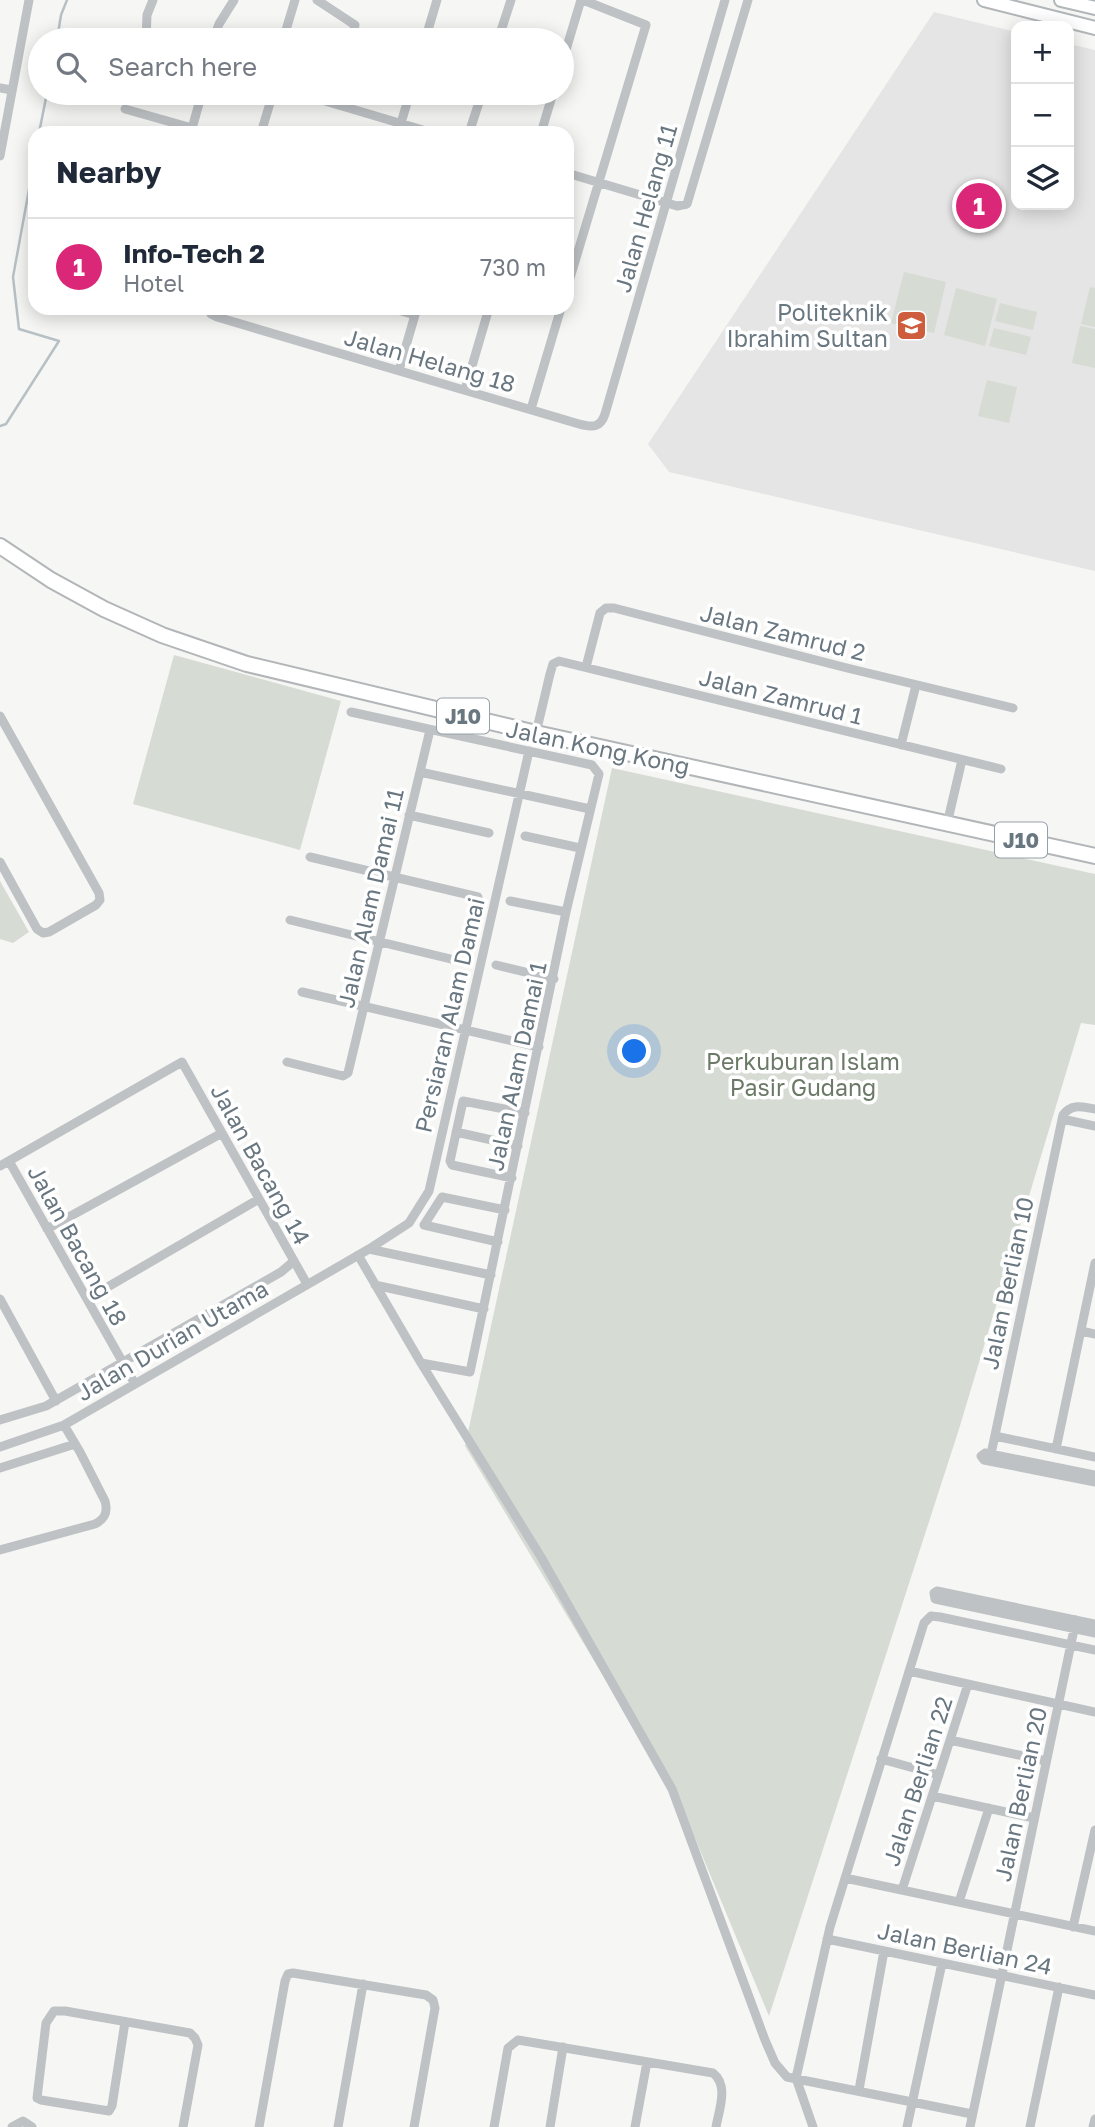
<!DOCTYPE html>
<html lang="en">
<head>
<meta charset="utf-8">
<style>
  :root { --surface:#fff; --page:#f6f6f7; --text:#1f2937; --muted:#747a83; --line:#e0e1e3; --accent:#db2777 }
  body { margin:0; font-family:"Golos Text",sans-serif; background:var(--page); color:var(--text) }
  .controls { position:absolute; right:21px; top:21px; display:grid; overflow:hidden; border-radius:14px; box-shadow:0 4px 18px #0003 }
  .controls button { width:63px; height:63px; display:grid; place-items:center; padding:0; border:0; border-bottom:2px solid var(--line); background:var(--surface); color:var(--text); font:35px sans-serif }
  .you { position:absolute; left:635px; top:1052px; width:24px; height:24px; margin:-18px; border:5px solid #fff; border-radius:50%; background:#1a73e8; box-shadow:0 0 0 10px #1a73e833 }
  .badge { display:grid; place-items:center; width:46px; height:46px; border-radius:50%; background:var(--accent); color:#fff; font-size:23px; font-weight:700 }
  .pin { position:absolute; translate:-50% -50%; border:4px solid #fff; box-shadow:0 2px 7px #0006 }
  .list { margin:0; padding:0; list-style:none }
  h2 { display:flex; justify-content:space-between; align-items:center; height:91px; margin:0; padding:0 28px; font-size:30px }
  h2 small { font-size:23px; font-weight:400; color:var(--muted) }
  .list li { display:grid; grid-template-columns:46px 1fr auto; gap:21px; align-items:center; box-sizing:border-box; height:98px; padding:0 28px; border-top:2px solid var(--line) }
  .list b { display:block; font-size:26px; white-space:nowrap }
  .list p { margin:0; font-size:23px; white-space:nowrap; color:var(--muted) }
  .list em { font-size:23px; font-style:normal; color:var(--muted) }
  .icon { flex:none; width:38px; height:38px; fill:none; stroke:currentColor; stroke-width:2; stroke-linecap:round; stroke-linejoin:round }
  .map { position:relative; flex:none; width:1095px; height:2127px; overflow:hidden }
  .search { position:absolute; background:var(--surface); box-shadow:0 4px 18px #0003; left:28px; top:28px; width:546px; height:77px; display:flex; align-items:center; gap:18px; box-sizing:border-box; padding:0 24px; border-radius:38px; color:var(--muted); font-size:26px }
  .panel { position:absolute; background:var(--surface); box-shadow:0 4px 18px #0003; left:28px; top:126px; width:546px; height:189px; border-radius:21px }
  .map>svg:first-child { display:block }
  .built { fill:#e4e5e4 }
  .green { fill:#d6dbd4 }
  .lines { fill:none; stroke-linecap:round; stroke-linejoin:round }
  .stream { stroke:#b7c1c5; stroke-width:2.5 }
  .secondary-casing { stroke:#b1b6b9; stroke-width:16 }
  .primary-casing { stroke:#b2b6b9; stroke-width:18 }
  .street { stroke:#bec2c5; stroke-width:9 }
  .secondary { stroke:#fff; stroke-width:12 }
  .primary { stroke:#fff; stroke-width:14 }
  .labels { text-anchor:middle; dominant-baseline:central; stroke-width:7; stroke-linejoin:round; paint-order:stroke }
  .shield { fill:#fff; stroke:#96a0a7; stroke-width:2 }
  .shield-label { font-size:21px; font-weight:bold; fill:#697781 }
  .street-label { font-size:23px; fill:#697781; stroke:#fff }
  .poi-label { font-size:23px; fill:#697781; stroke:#fff; text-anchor:end }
  .park-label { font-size:23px; fill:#6b7967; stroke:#fff }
</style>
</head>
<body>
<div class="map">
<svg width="1095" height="2127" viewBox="0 0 1095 2127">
  <rect width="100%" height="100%" fill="#f6f6f4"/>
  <path class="built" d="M934,12L1016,32V205H1069V44L1095,50V571L669,472L648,444Z"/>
  <path class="green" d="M904,272L946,282L934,333L891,323Z
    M1090,287L1095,288V327L1081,324Z
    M956,288L997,299L985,346L944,335Z
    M1000,303L1037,312L1033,330L995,321Z
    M1080,326L1095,329V368L1072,363Z
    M994,328L1031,337L1026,355L989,346Z
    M987,380L1017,387L1009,423L978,416Z
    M174,655L341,701L300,850L133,804Z
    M612,768L1095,874V1025L1081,1023L959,1429L769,2016L682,1807L465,1446Z
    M0,881L29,932L13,943L0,939Z"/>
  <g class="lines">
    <path class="stream" d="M57,40L61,15L67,0
      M39,133L47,93
      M0,426L6,424L59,341L19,329L13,277L35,157"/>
    <defs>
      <path id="secondary" d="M984,0L1095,28
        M1061,0L1095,8"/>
      <path id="primary" d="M0,546L51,580L104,609L162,635L247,664L536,733L1095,856"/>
    </defs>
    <use href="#secondary" class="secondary-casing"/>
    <use href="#primary" class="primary-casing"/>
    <path class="street" d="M317,0L355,25L351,40
      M146,40L147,15L153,0
      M213,40L219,24L234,0
      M283,40L295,0
      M425,40L437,0
      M498,40L511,0
      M562,63L581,0
      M0,88L12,90
      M298,93L433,133
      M125,109L192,128
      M401,123L410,93
      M191,132L202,93
      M261,133L273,93
      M469,133L482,93
      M541,133L553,93
      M0,156L29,0
      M567,173L677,206L687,204L748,0
      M567,288L646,25L583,0
      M209,308L211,314L217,317L579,424C592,427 600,429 605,414L725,0
      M391,308L415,315
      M399,370L417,308
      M465,390L489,308
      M531,409L561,308
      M586,667L600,613L606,608H614L847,668L1013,708
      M351,712L592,765L599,774L566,912L470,1372L421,1363
      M0,716L99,893L100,900L96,905L49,932L43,933L37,929L0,862
      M536,733L550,674L553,664L559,661L1001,769
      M901,745L916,685
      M420,772L590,809
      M409,815L489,833
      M947,824L962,760
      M525,836L580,848
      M310,857L478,897
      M510,901L566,912
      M290,920L463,962
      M496,965L554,979
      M302,992L539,1047
      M287,1062L343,1076L348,1073L430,730
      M1062,1119L1095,1126
      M456,1132L518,1146
      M9,1161L135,1384
      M0,1166L182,1062L307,1284
      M512,1178L452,1165L450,1161L463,1101L525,1113
      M47,1229L222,1133
      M498,1242L424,1225L442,1197L505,1210
      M369,1249L491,1275
      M358,1255L421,1363L541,1557L672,1789L765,2040L775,2063L787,2077L972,2114
      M375,1285L484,1309
      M0,1299L56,1401
      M87,1299L259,1199
      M1081,1331L1095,1334
      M0,1420L46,1406L281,1272L294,1261
      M995,1436L1095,1457
      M0,1447L64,1425L369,1249L409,1223L429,1191L529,751
      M1056,1449L1095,1263
      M991,1454L1063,1115C1072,1103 1082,1107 1095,1109
      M0,1468L75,1444
      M1095,1475L985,1453L981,1456L984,1460L1095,1482
      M0,1550L95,1524C105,1519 108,1512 105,1501L80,1452L64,1425
      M1095,1624L937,1591L934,1593L935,1599L1095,1633
      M909,1671L1095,1712
      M950,1740L1046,1761
      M881,1759L939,1775
      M932,1796L1034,1818
      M845,1878L1095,1931
      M902,1890L968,1684
      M959,1902L989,1808
      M1073,1927L1095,1830
      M827,1939L1095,1995
      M125,2022L112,2106L109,2111L41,2100L37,2098L46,2023L54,2011H65L190,2033L195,2038L198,2045L183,2127
      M859,2090L884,1951
      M12,2127L23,2121L32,2127
      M259,2127L285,1981L288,1974L293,1973L426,1995L433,2000L435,2008L414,2127
      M338,2127L363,1984
      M494,2127L508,2048L518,2040L713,2073C729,2085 719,2110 716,2127
      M550,2127L563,2047
      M635,2127L647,2062
      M813,2127L796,2078L830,1927L924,1623L931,1616L940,1617L1095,1650
      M907,2127L942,1963
      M970,2127L1076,1620
      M1030,2127L1059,1987
      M1093,2127L1095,2119"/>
    <use href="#secondary" class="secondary"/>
    <use href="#primary" class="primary"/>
  </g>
  <defs>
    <symbol id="university-square" viewBox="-11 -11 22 22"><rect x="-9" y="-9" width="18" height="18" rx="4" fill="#cd5d3d" stroke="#fff"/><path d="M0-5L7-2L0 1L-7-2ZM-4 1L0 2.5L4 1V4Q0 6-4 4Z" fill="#fff"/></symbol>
  </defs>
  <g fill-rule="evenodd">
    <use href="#university-square" x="894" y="308" width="35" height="35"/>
  </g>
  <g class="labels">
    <g class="shield">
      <rect x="437" y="698.5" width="52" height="35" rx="5"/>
      <rect x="995" y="822.5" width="52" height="35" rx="5"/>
    </g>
    <g class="shield-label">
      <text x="463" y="716">J10</text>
      <text x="1021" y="840">J10</text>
    </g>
    <g class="street-label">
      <text transform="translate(645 208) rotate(-74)">Jalan Helang 11</text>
      <text transform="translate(430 360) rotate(16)">Jalan Helang 18</text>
      <text transform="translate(783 632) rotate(14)">Jalan Zamrud 2</text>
      <text transform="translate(781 696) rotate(14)">Jalan Zamrud 1</text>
      <text transform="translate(598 747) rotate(12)">Jalan Kong Kong</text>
      <text transform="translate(370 898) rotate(-77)">Jalan Alam Damai 11</text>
      <text transform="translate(449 1015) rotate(-77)">Persiaran Alam Damai</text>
      <text transform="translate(516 1066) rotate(-78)">Jalan Alam Damai 1</text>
      <text transform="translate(261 1164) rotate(61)">Jalan Bacang 14</text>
      <text transform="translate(78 1245) rotate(61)">Jalan Bacang 18</text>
      <text transform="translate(1007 1283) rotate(-78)">Jalan Berlian 10</text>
      <text transform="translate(172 1340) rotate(-30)">Jalan Durian Utama</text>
      <text transform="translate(917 1781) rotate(-72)">Jalan Berlian 22</text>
      <text transform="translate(1020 1794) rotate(-78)">Jalan Berlian 20</text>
      <text transform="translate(965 1948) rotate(12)">Jalan Berlian 24</text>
    </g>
    <g class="poi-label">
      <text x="888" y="312">Politeknik<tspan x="888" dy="26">Ibrahim Sultan</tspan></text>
    </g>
    <g class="park-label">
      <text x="803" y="1061">Perkuburan Islam<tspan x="803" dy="26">Pasir Gudang</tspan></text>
    </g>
  </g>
</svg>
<div class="controls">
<button>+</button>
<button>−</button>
<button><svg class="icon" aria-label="layers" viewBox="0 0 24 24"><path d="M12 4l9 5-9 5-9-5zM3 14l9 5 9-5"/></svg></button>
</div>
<div class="you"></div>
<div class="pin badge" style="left:979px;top:206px">1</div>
<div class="search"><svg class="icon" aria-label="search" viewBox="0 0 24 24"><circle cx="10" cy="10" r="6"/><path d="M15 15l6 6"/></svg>Search here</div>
<section class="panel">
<h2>Nearby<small></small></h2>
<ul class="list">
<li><span class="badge">1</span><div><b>Info-Tech 2</b><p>Hotel</p></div><em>730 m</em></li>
</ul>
</section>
</div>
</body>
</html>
